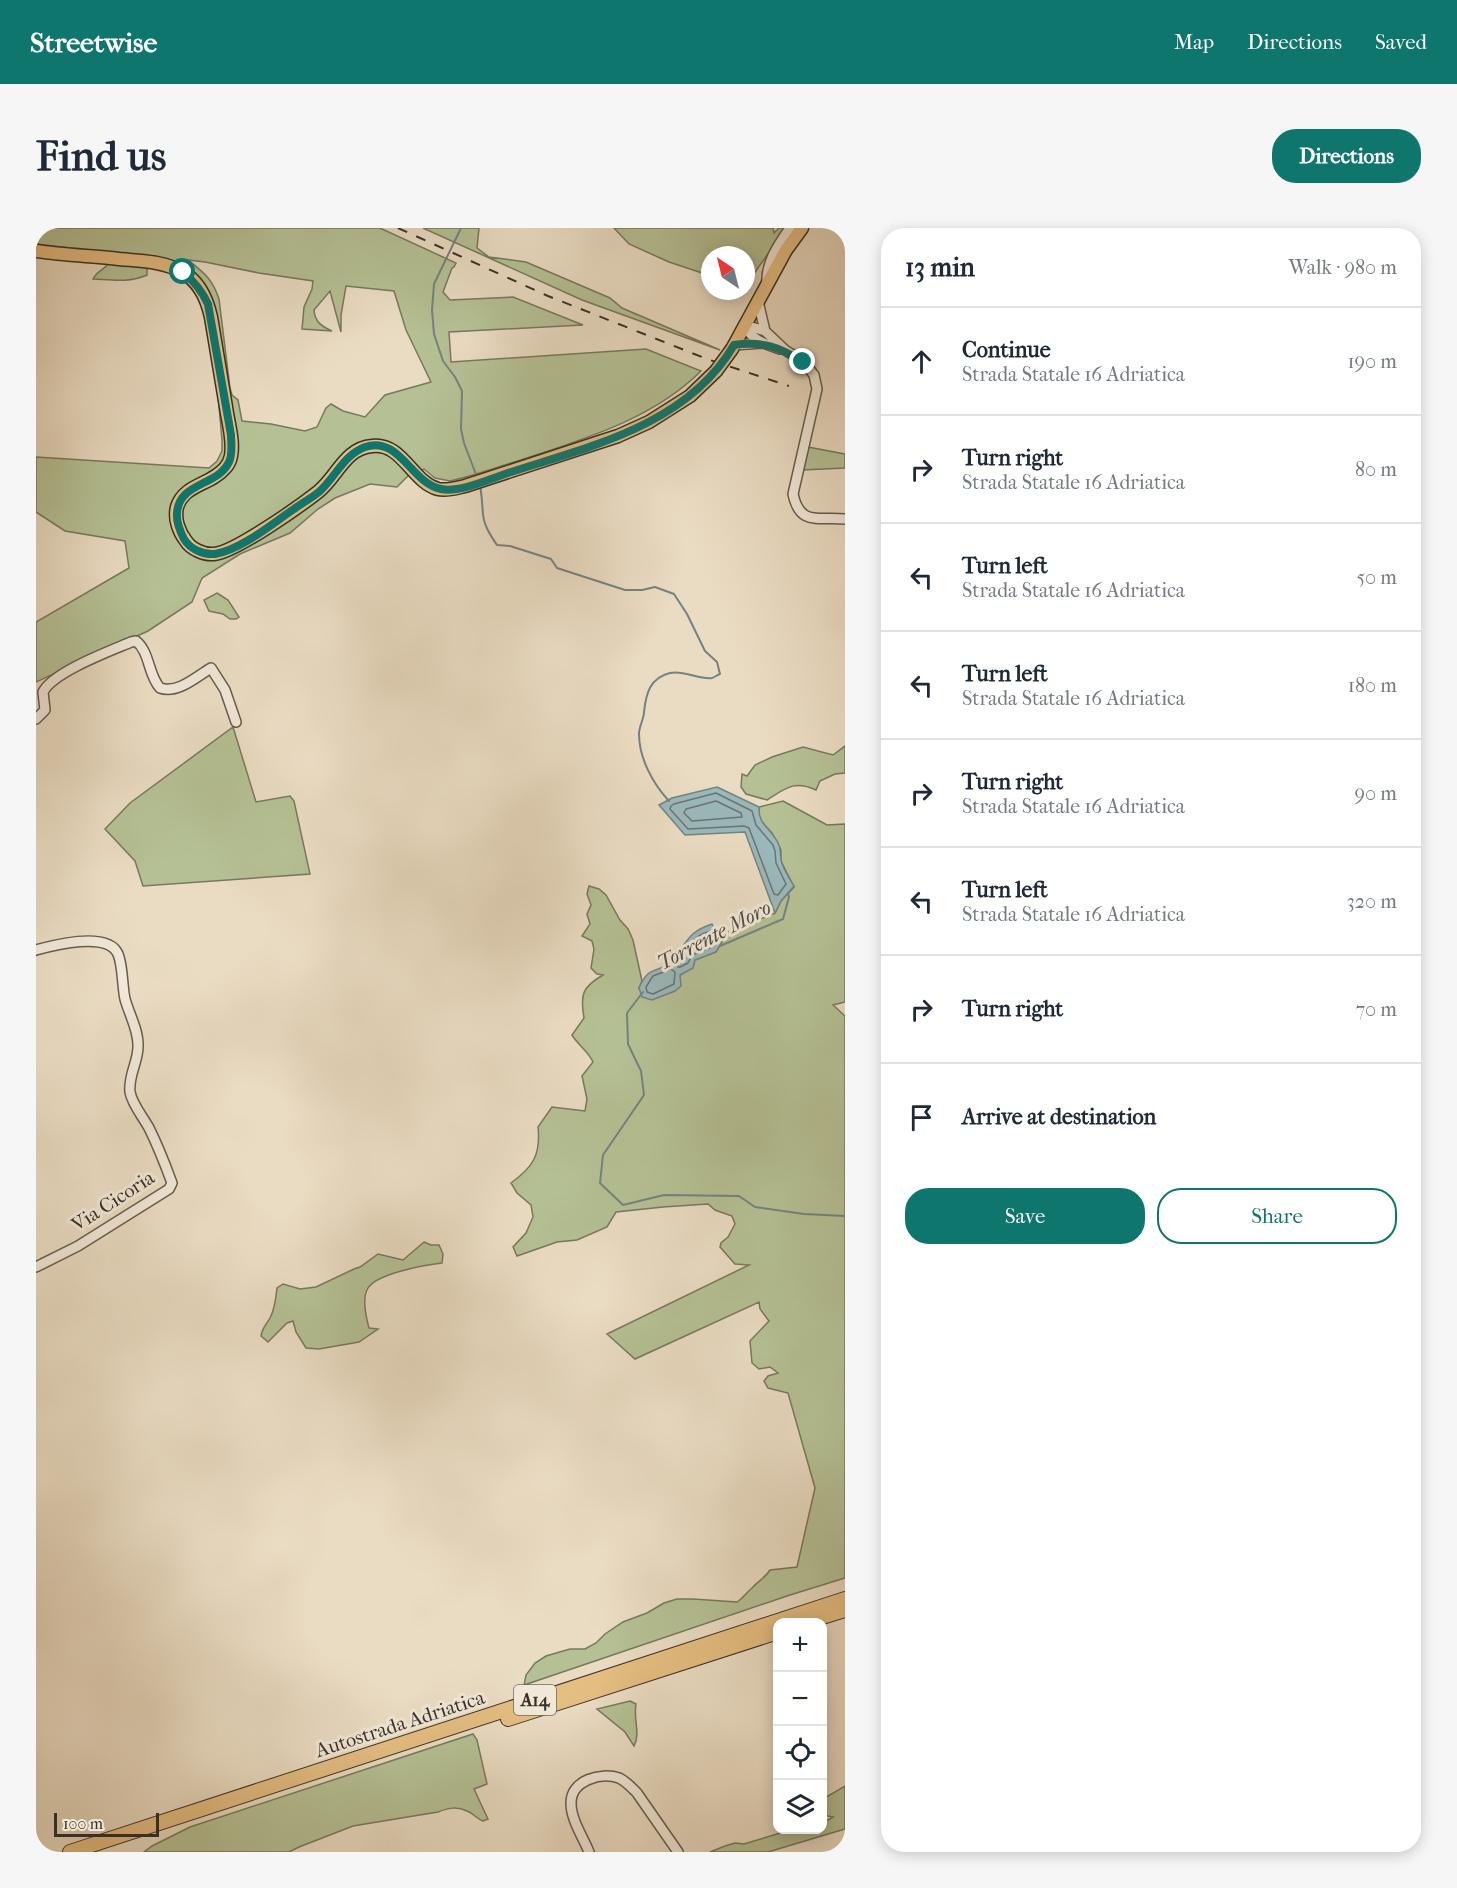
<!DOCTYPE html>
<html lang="en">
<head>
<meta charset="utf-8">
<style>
  :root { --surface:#fff; --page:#f6f6f7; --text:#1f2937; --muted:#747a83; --line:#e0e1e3; --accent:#0f766e }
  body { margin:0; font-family:"IM FELL French Canon",serif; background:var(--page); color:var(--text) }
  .controls { position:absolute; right:18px; bottom:18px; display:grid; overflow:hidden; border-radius:12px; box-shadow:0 3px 15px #0003 }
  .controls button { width:54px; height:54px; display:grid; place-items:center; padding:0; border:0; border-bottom:2px solid var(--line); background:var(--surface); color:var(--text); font:30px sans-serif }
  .compass { position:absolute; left:665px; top:18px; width:54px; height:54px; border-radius:50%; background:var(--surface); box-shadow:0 3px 15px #0003; rotate:325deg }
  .scale { position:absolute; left:18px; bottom:15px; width:105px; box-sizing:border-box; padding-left:6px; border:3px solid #393127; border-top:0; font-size:16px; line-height:21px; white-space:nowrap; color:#393127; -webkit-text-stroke:4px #f1e8d8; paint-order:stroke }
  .stop { position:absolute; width:18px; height:18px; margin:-14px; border:4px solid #0f766e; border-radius:50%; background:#fff }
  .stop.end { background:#0f766e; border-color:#fff; box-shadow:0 2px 6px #0008 }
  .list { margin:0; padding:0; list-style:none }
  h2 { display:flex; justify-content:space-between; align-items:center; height:78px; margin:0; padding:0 24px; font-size:26px }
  h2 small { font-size:20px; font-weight:400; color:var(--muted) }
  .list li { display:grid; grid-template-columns:39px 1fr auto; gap:18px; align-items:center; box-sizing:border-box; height:108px; padding:0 24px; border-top:2px solid var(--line) }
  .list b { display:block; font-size:22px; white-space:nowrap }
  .list p { margin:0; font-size:20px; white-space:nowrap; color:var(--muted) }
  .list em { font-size:20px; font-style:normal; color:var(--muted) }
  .actions { display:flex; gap:12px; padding:18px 24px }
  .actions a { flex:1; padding:14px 0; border:2px solid var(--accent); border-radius:24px; text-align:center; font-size:21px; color:var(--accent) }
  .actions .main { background:var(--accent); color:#fff }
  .icon { flex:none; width:33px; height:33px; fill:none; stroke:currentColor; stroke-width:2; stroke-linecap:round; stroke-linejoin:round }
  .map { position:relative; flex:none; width:809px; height:1624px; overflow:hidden; border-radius:24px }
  header { display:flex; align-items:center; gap:36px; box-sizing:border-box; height:84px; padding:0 30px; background:var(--accent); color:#fff }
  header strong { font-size:28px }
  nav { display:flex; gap:33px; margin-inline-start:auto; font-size:21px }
  .intro { display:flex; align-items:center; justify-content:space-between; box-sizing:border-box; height:144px; padding:0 36px }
  h1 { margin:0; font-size:42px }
  .button { padding:15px 27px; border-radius:24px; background:var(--accent); color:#fff; font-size:21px; font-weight:700 }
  main { display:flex; gap:36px; padding:0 36px }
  aside { flex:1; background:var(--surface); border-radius:24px; box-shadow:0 3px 15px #0003 }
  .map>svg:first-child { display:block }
  .green { fill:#b5c195; stroke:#77795e; stroke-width:1.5; fill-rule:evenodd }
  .water { fill:#9bb9bc; stroke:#748380; stroke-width:1.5 }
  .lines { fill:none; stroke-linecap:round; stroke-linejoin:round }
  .shore { stroke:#6a7572; stroke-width:1.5 }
  .stream { stroke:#748380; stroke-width:2 }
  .minor-casing { stroke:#655c4e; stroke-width:12 }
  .major-casing { stroke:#393127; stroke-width:15 }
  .highway-casing { stroke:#393127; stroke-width:16 }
  .minor { stroke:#f1e8d8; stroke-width:9 }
  .major { stroke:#e5be82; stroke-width:12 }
  .highway { stroke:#e5be82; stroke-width:14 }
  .rail { stroke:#393127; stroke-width:2; stroke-dasharray:10 10; stroke-linecap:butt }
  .major-bridge-casing { stroke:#393127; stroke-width:15; stroke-linecap:butt }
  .major-bridge { stroke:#e5be82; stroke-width:12 }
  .route { stroke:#0f766e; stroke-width:8 }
  .labels { text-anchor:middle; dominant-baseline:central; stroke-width:6; stroke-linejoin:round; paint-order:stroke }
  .shield { fill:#f1e8d8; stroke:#70685c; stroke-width:1.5 }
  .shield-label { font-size:18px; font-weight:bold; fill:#393127 }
  .street-label { font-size:20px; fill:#393127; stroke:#f1e8d8 }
  .water-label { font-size:21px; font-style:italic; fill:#4d4c45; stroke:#f1e8d8 }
</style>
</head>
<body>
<header>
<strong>Streetwise</strong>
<nav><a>Map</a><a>Directions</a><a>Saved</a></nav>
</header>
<div class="intro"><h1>Find us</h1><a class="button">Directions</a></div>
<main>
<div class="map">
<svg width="809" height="1624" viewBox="0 0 809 1624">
  <rect width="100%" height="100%" fill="#eadcc3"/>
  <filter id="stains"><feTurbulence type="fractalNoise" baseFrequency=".00333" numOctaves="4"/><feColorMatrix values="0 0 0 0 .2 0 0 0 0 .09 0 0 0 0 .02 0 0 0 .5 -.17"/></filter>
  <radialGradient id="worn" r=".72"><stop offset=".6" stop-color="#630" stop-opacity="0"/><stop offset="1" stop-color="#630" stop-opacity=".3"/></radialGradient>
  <path class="green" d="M0,0H344L420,35L418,39L416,40L407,64L414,72L477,69L547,97L413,104L415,134L610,121L665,143C617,191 548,211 485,232C461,239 438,248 414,253L399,250L388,241L372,248L361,259L334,256L299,270L282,281L254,305L204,326L166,350L156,374L112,403L0,454V394L93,340L89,313L29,303L0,284V229L173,240L181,233L186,223V212L181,156L166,77C155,55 138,39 111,40V47C93,55 76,52 57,51C61,43 68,42 73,35L69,24L0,16ZM152,32L169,34L223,45L277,53L276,61L268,79L266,101L296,103C285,98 279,94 278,82L294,63L305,104V87L310,58L358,63L370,102L395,154L349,167L329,189L307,183L295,176L290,180L281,199L269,203L235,196L206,193L202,172L196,167L194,160L183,71C176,50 168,45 152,32Z
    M387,0H443L441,20L453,29L490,34L574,70L586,80L684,122L546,72Z
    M578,0H737L738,5L743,0H750L710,57V27H674V46H669L633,34L593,16Z
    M772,219L809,226V240L766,242Z
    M181,365L192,372L203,389L200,391H194L187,386L173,383L168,372Z
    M197,499L220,574L254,568L258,573L274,646L107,658L99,633L69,601L94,575Z
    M809,518V545L799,546L784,553L780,562C758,552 750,560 731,572L710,566L705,559L706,546L711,548L719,537L736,529L767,519L797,527Z
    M747,573L791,597L809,596V774L797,777L809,788V1350L754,1367L488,1457L490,1447L499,1435L510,1428L534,1421H549L560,1415L569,1406L587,1394L611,1385L628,1375L641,1371H657L701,1374C707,1370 710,1365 716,1360C722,1353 729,1350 734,1342L761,1339L779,1260L752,1165L732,1160L728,1153L732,1148L742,1145L734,1139L723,1141L716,1135L714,1113L733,1093L724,1081L723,1074L599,1131L571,1106L713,1037L699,1036L684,1019L685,1015L692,1009L699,996L696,988L679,982L672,976L627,979L580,984L571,999L541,1012L521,1014L481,1028L477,1019L490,1005L497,989L495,977L481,965L475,955C497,939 505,927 502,899L516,879L549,883L551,871L546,848L557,834C552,823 542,817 536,807L548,790C544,767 546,759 567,747L561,746L555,740L558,721L556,713L546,708L554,696L551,686L555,677L551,666L553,658L563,661L570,667L584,692L592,701L597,712L606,753L603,760L644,747L650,743L659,732L680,724L686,714L683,708L739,685L745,673L758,659L745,633V622L736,605L726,594L723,588V579Z
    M388,1014L395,1017H403L407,1026L406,1035C389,1037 337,1046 331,1062C326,1072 330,1089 333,1100L342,1101L323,1114L283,1121L270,1120L260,1104L257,1093L251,1095L232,1114L225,1108C226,1100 230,1097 234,1090C239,1081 240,1070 241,1060L247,1056L264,1061L280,1059L318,1041L324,1039L342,1026L367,1032Z
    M594,1473L600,1476C597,1493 605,1504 598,1518L589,1504L561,1481Z
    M437,1506L441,1512L451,1556L438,1561L452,1591L447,1593C441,1591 437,1585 431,1583C421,1578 412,1580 402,1584L317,1598L263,1619L253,1624H108L116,1618L154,1599Z
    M809,1558V1601L732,1624H674L689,1618L699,1615L708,1616L754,1602H786L787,1595L797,1589L787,1587V1571Z"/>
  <path class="water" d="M681,559L723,579C722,596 733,599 741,613C745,619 744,624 745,632C747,641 753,650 758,658L745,673L739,685L709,604L649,607L623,577L636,570Z
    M676,696L686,714L680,724L659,732L657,740L644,747L645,758L639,763L616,772L606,769L603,760C614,735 621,747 635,733C652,716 649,705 676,696Z"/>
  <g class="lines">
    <path class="shore" d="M680,565L716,583L720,597L737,617L739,623L740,635L750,656L742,667L738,666L713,600L708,598L652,601L634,581L635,578L638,576Z
      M680,573L705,585L706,589L656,593L648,585L650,581Z
      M672,704L679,713L676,719L656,727L652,735L644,739H642L641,735C650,723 656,708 672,704Z
      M635,741L639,744L638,756L617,766L611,764L610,759L617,748Z"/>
    <path class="stream" d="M425,0L398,56L396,82L398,106L407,133L419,149L426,163L425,201L428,215L441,249
      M444,257C446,268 446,276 447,286C448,298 455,308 461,317L474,318L515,331L521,340L589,362H606L619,359L638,366L651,386L669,423L681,434L684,446C681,447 679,449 676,450C664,452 648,442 634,445C614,450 610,465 608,484C608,491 603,498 603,506C603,530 617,556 633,573
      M684,718L747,691L753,669L752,665
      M607,764L591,785L592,816L605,843L608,867L567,927L564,955L587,977L628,967L703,968L719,979L768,986L809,988"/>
    <defs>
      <path id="minor" d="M731,57C729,36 742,17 754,0
        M722,73L729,103
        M709,97L729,103L749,122L767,133L778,147L781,161L757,266C764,299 783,288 809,291
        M709,97C715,112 729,116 744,121
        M698,117L726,115
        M0,491L9,482L7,464C17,444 74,423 95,414L100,413C114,424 112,447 124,460C142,466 160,449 175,440L189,462L200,494
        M0,722C18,717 72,703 82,726C87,738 86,757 89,771C93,786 103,803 102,819C102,834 92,848 94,864C96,876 107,889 113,900C122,918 129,936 136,955L133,961L42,1018L0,1039
        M553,1624C547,1609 535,1592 535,1575C535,1552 565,1544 583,1550C590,1553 596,1560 601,1565L642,1624"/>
      <path id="major" d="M0,23C27,27 55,28 83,31C104,33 128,33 146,44C163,53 171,71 175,89C180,119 185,149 190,179C192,194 198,213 195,228C194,233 192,237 189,240C175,257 148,256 141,279C138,291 143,304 150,313C155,321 168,327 178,326C198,325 264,278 282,264C301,249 309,220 336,218C366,214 376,254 402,261C411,263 420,260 429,258L582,208L613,194L654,168L680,143
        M696,121L750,22L766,0"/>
      <path id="highway" d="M770,1394L809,1382
        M472,1491L742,1404
        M34,1624L809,1371"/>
    </defs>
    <use href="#minor" class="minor-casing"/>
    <use href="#major" class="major-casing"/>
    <use href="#highway" class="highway-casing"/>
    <use href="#minor" class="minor"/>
    <use href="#major" class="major"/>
    <use href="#highway" class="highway"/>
    <path class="rail" d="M362,0L512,68L671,131L753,158"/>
    <defs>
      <path id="major-bridge" d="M680,143L696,121"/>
    </defs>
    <use href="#major-bridge" class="major-bridge-casing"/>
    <use href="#major-bridge" class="major-bridge"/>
  </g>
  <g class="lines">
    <path class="route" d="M147,44C159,54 166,63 172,76L195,207C195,215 197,226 193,234C182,258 143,254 141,285C140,294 144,303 148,311C154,321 167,327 179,326C205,322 237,295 258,281C266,275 276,270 284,263C300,248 308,227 329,219C363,207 376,256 405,261C424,265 456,250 475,244C556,218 652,196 698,117C727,113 743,119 767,134"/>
  </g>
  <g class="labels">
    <rect class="shield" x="478" y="1457" width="42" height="30" rx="4.5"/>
    <g class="shield-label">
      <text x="499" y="1472">A14</text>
    </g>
    <g class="street-label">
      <text transform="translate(77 973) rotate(-33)">Via Cicoria</text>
      <text transform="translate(364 1496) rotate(-18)">Autostrada Adriatica</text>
    </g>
    <g class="water-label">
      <text transform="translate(678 707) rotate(-28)">Torrente Moro</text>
    </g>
  </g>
  <rect width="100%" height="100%" filter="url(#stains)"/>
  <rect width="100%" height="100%" fill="url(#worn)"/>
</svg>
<div class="controls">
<button>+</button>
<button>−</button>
<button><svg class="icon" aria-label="locate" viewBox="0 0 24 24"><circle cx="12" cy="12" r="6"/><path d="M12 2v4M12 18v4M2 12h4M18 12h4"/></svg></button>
<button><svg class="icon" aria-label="layers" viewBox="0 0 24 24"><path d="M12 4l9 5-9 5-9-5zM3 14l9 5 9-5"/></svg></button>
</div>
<svg class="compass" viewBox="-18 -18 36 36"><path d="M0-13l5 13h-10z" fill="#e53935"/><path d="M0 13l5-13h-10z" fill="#747a83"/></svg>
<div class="scale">100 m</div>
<div class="stop" style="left:147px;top:44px"></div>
<div class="stop end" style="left:767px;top:134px"></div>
</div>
<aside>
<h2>13 min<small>Walk · 980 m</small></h2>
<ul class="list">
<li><svg class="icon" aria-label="ahead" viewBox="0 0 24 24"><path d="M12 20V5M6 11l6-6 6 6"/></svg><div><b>Continue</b><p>Strada Statale 16 Adriatica</p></div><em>190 m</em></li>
<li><svg class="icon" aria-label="right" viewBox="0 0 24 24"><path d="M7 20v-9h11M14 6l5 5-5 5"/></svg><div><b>Turn right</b><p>Strada Statale 16 Adriatica</p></div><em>80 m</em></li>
<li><svg class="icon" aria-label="left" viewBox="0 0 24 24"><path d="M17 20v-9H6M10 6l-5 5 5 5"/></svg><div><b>Turn left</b><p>Strada Statale 16 Adriatica</p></div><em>50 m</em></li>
<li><svg class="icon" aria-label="left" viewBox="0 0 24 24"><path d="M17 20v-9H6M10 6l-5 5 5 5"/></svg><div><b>Turn left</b><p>Strada Statale 16 Adriatica</p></div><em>180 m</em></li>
<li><svg class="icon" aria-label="right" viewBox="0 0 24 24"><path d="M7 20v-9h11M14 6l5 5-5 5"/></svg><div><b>Turn right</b><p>Strada Statale 16 Adriatica</p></div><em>90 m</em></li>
<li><svg class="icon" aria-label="left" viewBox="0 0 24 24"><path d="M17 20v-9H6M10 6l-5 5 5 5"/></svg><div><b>Turn left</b><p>Strada Statale 16 Adriatica</p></div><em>320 m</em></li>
<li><svg class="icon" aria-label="right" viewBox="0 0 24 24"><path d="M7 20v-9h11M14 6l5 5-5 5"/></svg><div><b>Turn right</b></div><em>70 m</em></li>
<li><svg class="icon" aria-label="arrive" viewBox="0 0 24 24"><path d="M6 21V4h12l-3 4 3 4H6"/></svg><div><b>Arrive at destination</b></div></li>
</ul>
<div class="actions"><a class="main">Save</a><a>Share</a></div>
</aside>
</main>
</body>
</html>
